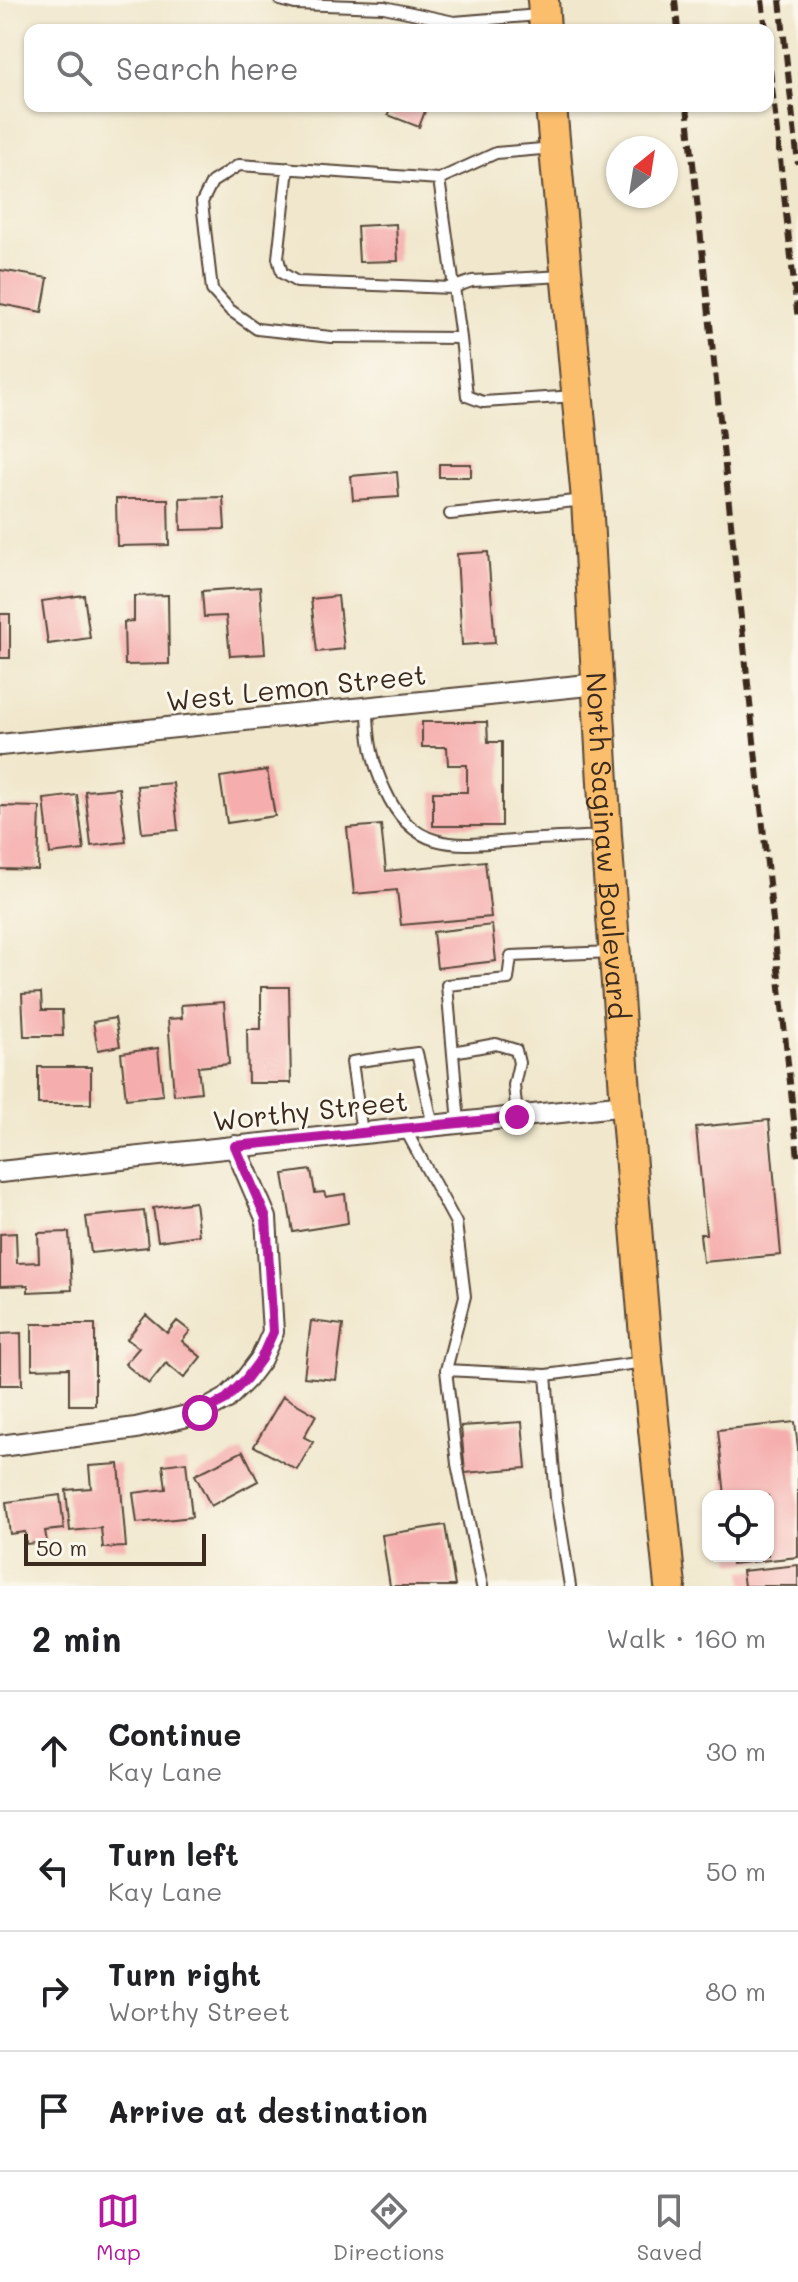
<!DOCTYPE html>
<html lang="en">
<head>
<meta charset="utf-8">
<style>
  :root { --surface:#fff; --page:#f6f6f6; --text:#202124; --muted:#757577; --line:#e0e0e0; --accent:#b5179e }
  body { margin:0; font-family:Mali,sans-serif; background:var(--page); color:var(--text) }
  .controls { position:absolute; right:24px; bottom:24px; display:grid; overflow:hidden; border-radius:16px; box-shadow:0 2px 6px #0004 }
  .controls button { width:72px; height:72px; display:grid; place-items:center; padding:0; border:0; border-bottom:2px solid var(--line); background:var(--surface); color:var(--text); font:40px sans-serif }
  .compass { position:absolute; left:606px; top:136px; width:72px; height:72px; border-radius:50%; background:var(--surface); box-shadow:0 2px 6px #0004; rotate:30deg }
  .scale { position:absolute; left:24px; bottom:20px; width:182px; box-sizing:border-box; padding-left:8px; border:4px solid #3b2a1e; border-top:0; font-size:22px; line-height:28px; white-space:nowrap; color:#3b2a1e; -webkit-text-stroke:6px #fbf7ec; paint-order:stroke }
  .stop { position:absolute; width:24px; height:24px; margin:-18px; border:6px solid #b5179e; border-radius:50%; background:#fff }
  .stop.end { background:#b5179e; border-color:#fff; box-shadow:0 2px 8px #0008 }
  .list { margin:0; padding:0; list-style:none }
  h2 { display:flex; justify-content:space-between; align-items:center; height:104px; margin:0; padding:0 32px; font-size:34px }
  h2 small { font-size:26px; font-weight:400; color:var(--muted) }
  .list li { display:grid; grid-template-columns:52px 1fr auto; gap:24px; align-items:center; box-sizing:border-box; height:120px; padding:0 32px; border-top:2px solid var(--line) }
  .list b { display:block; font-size:30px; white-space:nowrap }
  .list p { margin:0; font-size:26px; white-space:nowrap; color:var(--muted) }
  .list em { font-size:26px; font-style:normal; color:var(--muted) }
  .icon { flex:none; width:44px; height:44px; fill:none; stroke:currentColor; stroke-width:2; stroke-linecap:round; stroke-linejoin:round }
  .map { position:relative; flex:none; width:798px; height:1586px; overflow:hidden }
  .search { position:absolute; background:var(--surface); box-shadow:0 2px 6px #0004; left:24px; right:24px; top:24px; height:88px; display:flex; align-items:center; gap:20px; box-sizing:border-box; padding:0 28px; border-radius:16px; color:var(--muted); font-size:30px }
  .sheet { height:584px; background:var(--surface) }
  nav { display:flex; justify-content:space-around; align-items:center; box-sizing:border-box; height:112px; border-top:2px solid var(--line); background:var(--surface); font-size:22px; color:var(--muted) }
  nav a { display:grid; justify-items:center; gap:4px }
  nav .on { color:var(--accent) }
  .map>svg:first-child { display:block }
  .building { fill:#f5aead }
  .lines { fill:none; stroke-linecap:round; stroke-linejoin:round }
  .lane-casing { stroke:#564638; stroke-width:14 }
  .street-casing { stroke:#564638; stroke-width:24 }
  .primary-casing { stroke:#564638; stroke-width:34 }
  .lane { stroke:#fff; stroke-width:10 }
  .street { stroke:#fff; stroke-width:20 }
  .primary { stroke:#fabe6d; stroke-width:30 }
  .rail { stroke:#3b2a1e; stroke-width:6; stroke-dasharray:12 6; stroke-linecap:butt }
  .route { stroke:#b5179e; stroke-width:10 }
  .labels { text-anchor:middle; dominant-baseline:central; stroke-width:6; stroke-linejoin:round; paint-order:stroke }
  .street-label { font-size:28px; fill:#3b2a1e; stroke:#fbf7ec }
</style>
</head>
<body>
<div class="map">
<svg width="798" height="1586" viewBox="0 0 798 1586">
  <rect width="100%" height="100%" fill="#fbf7ec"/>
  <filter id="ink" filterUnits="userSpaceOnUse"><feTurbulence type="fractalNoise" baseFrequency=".0125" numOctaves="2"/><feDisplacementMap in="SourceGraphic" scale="16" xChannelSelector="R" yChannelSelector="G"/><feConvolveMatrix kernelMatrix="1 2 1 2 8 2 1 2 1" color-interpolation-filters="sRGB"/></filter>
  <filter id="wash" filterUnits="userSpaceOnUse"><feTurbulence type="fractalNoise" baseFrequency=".006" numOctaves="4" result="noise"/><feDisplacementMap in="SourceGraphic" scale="32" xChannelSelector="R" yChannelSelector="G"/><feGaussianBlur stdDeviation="1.8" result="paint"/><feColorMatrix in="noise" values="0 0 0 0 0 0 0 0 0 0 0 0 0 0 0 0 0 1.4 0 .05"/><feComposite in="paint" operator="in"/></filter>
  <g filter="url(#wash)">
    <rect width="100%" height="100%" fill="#f0e7cc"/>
    <g id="blocks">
      <path class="building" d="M391,106H427L419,127L388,115Z
        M396,224L398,261L359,262L357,226Z
        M0,270L48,278L42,312L0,304Z
        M439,464H471V477H439Z
        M397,472L399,497L353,500L351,476Z
        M223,497L225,529L181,530L180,498Z
        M116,499H168L169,545L117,546Z
        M488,552L495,643L462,645L457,554Z
        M260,587L265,654L230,656L226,616L204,617L202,591Z
        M84,595L90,638L48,644L42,601Z
        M168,595L169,664L125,665L124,622L134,621V596Z
        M338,596L344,649L317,652L311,599Z
        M0,614H10V658H0Z
        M422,722H487L488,742H502V826H433V792H467V765H448L447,747H422Z
        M267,770L275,816L227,823L220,777Z
        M173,783L178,830L142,833L137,786Z
        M119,788L126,842L91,846L85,791Z
        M77,795L84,850L50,854L44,799Z
        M0,806L40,807L38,870L0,869Z
        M381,825L386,871L485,861L491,917L401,925L397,890L354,894L347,828Z
        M492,925L496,961L437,968L433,932Z
        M261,987H289L291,1083H248L247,1029H261Z
        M41,993L42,1010H62L63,1036H24L22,994Z
        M224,1002L229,1064L198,1067L201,1092L174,1095L168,1019L182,1018L181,1005Z
        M115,1018L120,1046L98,1050L93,1022Z
        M158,1048L163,1095L126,1099L121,1053Z
        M38,1067H91V1104H38Z
        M769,1120L781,1255L703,1262L700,1234H706L696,1127Z
        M311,1170L315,1193L324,1192L326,1197L345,1194L348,1223L293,1232L283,1174Z
        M195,1202L199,1235L158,1241L153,1208Z
        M144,1211L148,1247L91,1253L86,1217Z
        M69,1232L72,1290L28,1292V1285L0,1286V1234L16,1233L17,1263L39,1262L38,1233Z
        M146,1315L167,1333L177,1321L190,1331L182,1341L201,1357L184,1378L166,1363L149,1384L125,1364L139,1348L127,1339Z
        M311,1321L343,1325L336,1380L304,1377Z
        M32,1324H95V1405H69V1368L32,1369Z
        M21,1333L22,1385H0V1334Z
        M283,1396L316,1415L304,1437L313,1442L297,1470L254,1446Z
        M522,1422L526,1468L465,1473L461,1426Z
        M795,1422L798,1448V1557L732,1564L731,1556H768V1496H725L718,1430Z
        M243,1451L258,1481L211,1506L195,1475Z
        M186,1462L192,1517L137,1523L133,1493L166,1489L163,1465Z
        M119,1464L126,1547L103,1548L101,1528L70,1531L66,1490L91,1488L89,1466Z
        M60,1495L64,1529L45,1531L47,1542L26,1544L25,1532L10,1534L6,1502Z
        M445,1525L455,1586H390L382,1535Z
        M798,1565V1586H744L742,1571Z"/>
    </g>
  </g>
  <g filter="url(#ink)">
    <use href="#blocks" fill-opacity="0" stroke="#564638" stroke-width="2"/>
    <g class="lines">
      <defs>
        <path id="lane" d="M280,0L295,4L384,7L454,22L539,15
          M553,148L496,153L439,179L239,165L212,182L202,202L212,290L230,310L257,329L331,337L461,338L467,396L483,402L576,396
          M288,168L278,258L282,273L297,282L452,288L472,281L564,276
          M439,179L461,338
          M450,514L585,500
          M368,708C368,738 372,763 385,790C413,852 454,846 513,841C543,838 574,838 604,836
          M453,1052L496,1044L516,1050L519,1063L514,1085L517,1117
          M459,1123L447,985L508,979L511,956L613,952
          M405,1129L456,1223L465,1296L446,1370L457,1464L482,1586
          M362,1133L352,1062L417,1053L433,1126
          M446,1370L546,1375
          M570,1586L556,1498L546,1375L645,1362"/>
        <path id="street" d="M0,745L598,684
          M0,1172L626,1105
          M0,1446L136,1428L200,1413L226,1399L246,1379L261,1359L273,1332L266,1218L235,1146"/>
        <g id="primary">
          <path d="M543,0L545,30"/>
          <path id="s1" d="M551,106L587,500L606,836L626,1105L647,1361L670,1586"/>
        </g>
      </defs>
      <use href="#lane" class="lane-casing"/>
      <use href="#street" class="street-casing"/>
      <use href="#primary" class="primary-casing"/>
      <use href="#lane" class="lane"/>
      <use href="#street" class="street"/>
      <use href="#primary" class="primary"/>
      <path class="rail" d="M675,0L678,30
        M762,0L766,30
        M780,0L798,164
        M768,52L798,320
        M687,106L798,1158"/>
    </g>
  </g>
  <g class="lines" filter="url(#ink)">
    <path class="route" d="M200,1413L226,1399L246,1379L261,1359L273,1332L266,1218L235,1146L517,1117"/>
  </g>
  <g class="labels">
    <g class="street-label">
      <text transform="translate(296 687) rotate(-6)">West Lemon Street</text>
      <text stroke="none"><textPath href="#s1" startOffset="742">North Saginaw Boulevard</textPath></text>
      <text transform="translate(310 1110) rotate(-6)">Worthy Street</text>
    </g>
  </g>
</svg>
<div class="controls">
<button><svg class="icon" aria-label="locate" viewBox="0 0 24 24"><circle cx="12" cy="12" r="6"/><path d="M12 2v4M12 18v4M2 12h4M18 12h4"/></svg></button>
</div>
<svg class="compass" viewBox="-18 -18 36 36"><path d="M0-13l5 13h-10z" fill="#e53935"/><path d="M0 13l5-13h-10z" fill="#757577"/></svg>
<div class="scale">50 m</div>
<div class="stop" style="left:200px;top:1413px"></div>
<div class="stop end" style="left:517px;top:1117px"></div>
<div class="search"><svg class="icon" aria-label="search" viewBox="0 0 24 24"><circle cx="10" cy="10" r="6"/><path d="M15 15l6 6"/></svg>Search here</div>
</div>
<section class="sheet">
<h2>2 min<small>Walk · 160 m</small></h2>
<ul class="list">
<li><svg class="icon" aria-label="ahead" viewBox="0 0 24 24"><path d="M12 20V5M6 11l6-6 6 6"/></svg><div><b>Continue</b><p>Kay Lane</p></div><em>30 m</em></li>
<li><svg class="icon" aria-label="left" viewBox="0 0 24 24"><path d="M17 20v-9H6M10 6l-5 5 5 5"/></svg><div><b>Turn left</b><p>Kay Lane</p></div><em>50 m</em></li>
<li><svg class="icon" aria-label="right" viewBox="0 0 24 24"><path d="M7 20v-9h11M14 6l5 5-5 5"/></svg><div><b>Turn right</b><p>Worthy Street</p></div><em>80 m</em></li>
<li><svg class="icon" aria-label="arrive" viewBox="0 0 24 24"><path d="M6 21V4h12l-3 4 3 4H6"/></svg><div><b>Arrive at destination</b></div></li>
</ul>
</section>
<nav>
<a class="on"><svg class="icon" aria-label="map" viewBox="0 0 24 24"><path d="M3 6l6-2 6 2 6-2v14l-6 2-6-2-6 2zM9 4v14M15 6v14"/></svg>Map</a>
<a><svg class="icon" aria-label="directions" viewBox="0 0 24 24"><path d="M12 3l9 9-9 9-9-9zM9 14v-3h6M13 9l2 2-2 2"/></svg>Directions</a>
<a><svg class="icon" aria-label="saved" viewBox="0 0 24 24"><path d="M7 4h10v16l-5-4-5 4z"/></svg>Saved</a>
</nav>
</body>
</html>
